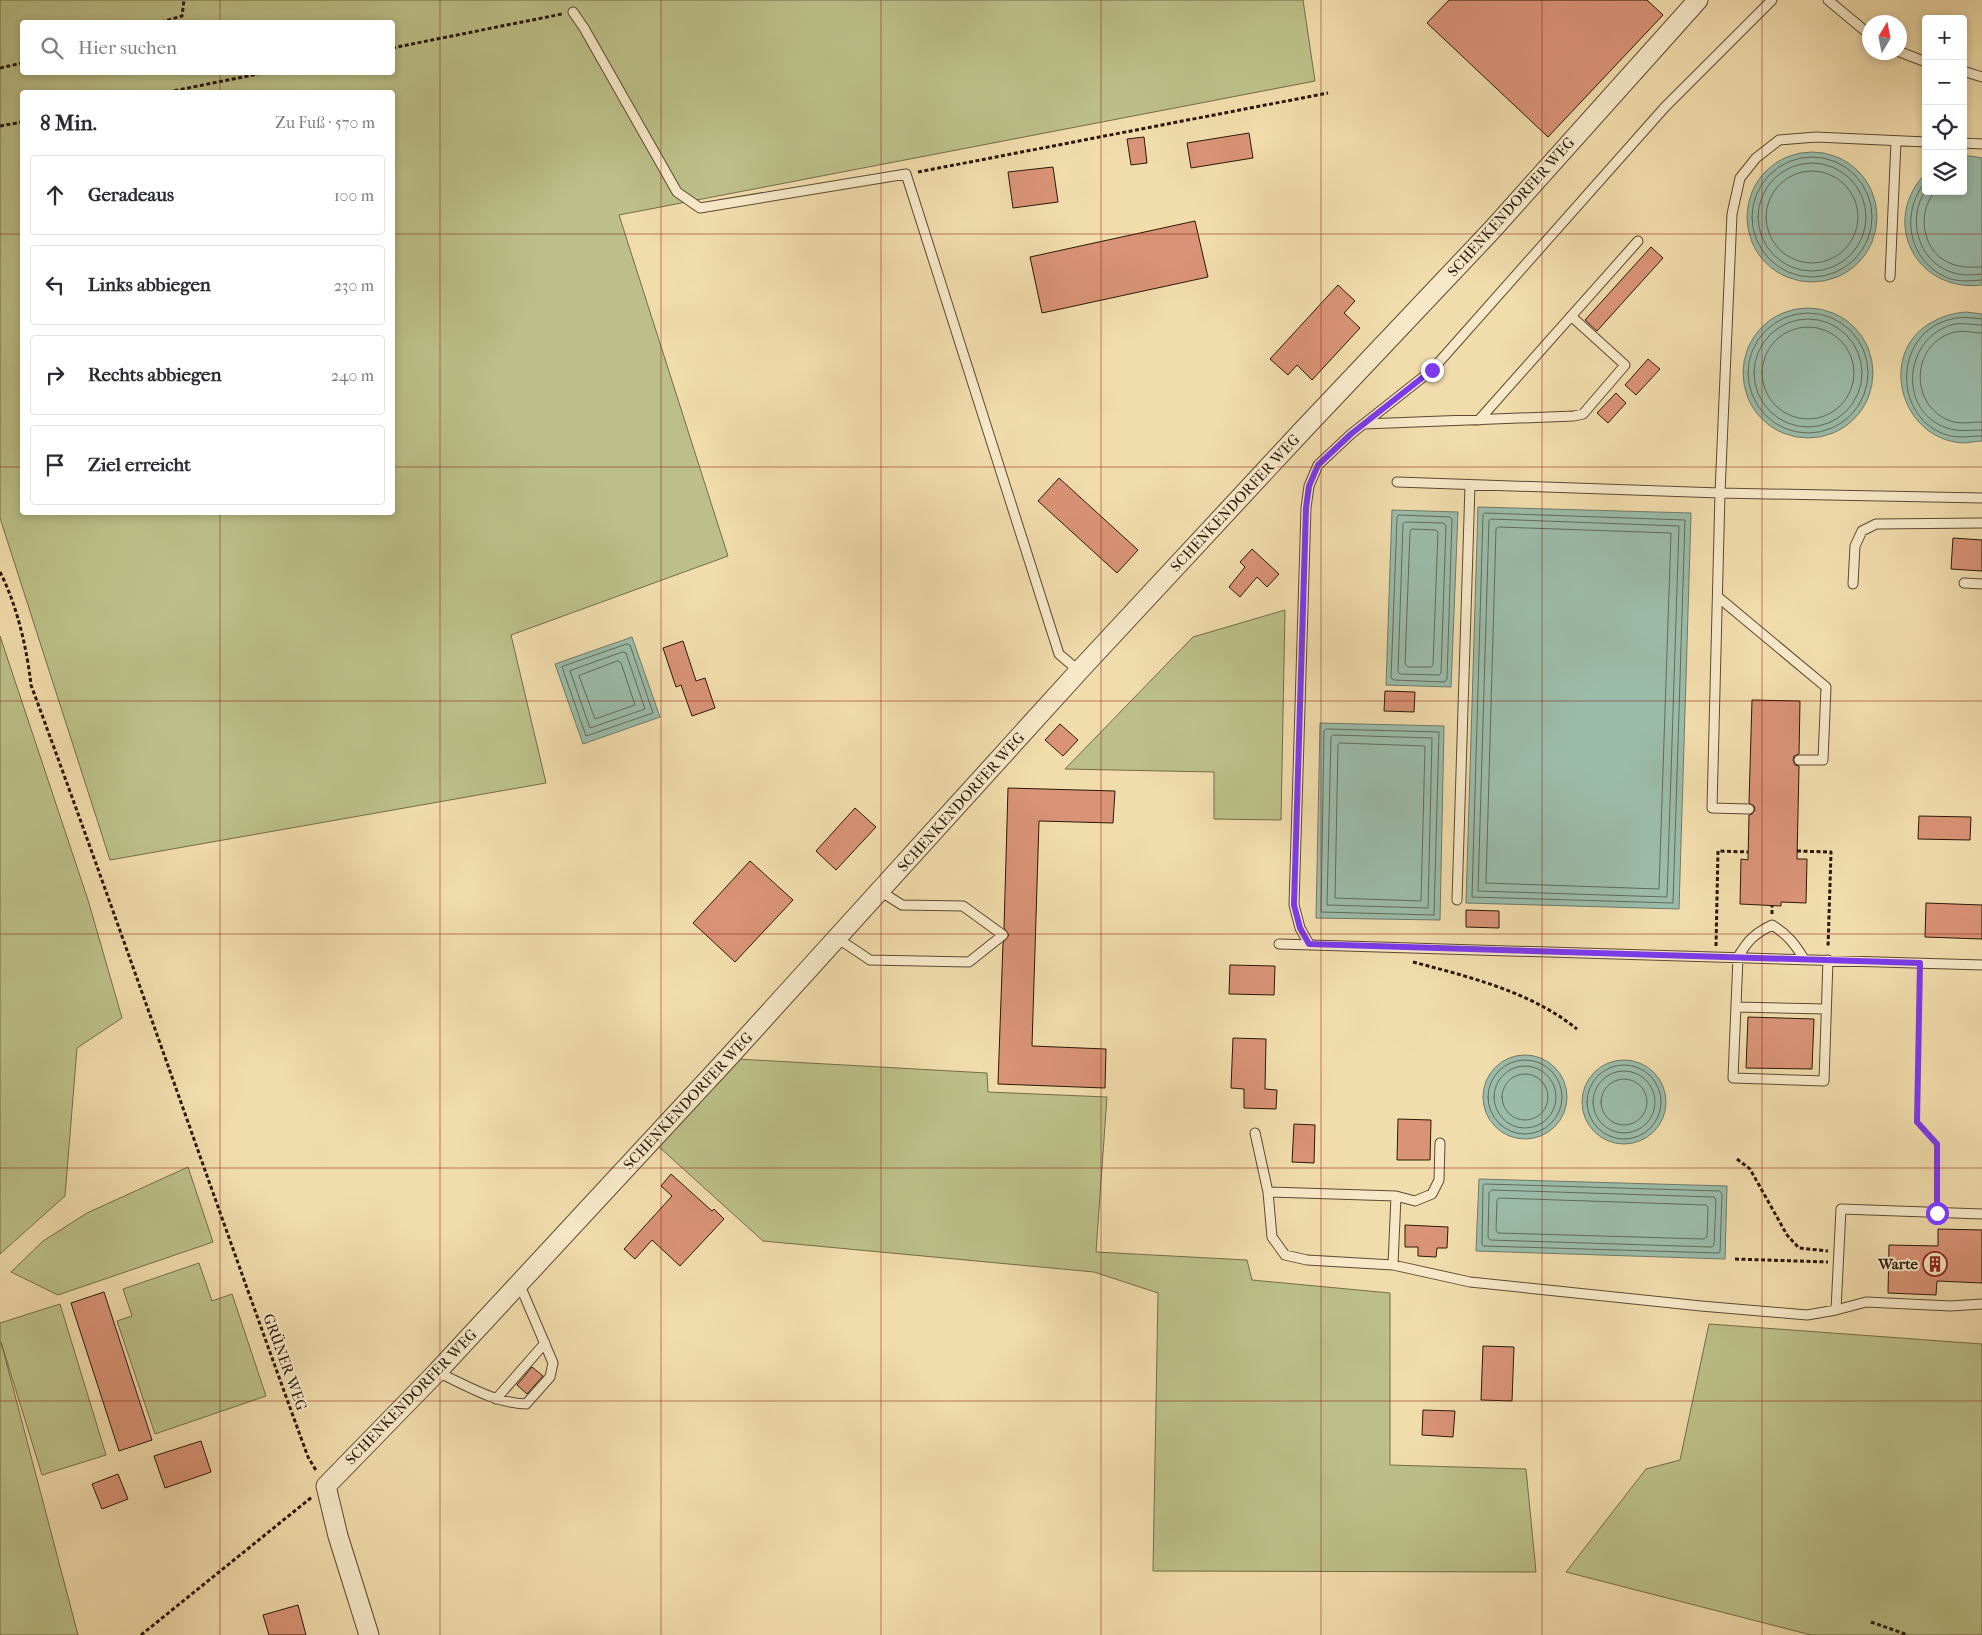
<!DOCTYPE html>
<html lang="de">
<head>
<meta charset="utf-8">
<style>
  :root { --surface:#fff; --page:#f2f2f3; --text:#2b2b33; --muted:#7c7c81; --line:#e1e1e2 }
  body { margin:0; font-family:"IM FELL French Canon",serif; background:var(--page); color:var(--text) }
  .controls { position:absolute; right:15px; top:15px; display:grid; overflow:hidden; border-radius:5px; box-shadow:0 2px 8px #0003 }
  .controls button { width:45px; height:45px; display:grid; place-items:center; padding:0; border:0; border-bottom:1px solid var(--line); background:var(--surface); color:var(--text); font:25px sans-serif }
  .compass { position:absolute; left:1862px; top:15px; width:45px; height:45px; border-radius:50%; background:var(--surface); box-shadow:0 2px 8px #0003; rotate:10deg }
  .stop { position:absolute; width:15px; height:15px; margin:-11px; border:4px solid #7c3aed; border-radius:50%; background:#fff }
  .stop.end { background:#7c3aed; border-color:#fff; box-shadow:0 1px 5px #0008 }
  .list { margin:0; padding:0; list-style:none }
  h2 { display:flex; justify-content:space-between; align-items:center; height:65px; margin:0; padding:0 20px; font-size:21px }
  h2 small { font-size:16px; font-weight:400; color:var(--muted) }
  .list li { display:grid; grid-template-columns:32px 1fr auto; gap:15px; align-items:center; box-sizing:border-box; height:80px; margin:0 10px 10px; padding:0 10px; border:1px solid var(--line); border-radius:5px }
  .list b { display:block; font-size:19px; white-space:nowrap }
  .list em { font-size:16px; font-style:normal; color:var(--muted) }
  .icon { flex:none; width:28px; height:28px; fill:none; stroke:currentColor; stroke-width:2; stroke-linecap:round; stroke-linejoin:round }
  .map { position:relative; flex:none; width:1982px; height:1635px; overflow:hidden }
  .search { position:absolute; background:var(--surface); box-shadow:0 2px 8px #0003; left:20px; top:20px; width:375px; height:55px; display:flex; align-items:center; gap:12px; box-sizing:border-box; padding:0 18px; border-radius:5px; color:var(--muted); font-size:19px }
  .panel { position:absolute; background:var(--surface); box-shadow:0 2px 8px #0003; left:20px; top:90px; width:375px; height:425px; border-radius:5px }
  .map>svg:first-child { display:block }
  .green { fill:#bcc088; stroke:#746c4a; fill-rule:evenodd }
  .water { fill:#9bbcaa; stroke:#6e7a6a }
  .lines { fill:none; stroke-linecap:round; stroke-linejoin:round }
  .shore { stroke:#636a5a; stroke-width:1 }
  .building { fill:#d99376; stroke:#2b180b }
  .service-casing { stroke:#5c4933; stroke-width:11 }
  .minor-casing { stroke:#5c4933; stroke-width:21 }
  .path { stroke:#2b180b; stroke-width:3; stroke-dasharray:4 2.5; stroke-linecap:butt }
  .service { stroke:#f6e8c8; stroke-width:9 }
  .minor { stroke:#f6e8c8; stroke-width:19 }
  .route { stroke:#7c3aed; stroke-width:6 }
  .grid { fill:none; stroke:#8f2418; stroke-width:1; stroke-opacity:0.55 }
  .labels { text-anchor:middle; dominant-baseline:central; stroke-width:4; stroke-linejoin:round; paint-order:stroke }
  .street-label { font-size:15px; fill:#2b180b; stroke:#f6e8c8 }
  .poi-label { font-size:15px; font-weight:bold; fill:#2b180b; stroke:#f6e8c8; text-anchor:end }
</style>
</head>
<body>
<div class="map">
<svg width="1982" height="1635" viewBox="0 0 1982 1635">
  <rect width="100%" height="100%" fill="#f1dcab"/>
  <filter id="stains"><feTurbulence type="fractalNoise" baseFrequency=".004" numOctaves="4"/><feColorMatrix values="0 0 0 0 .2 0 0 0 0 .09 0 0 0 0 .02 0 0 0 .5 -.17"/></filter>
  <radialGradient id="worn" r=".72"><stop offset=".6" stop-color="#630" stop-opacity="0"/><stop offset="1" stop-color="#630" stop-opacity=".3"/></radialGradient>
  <path class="green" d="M0,0H1303L1315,81L619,215L728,556L511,635L546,783L110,860L0,518ZM22,22H392V72H22ZM22,92H392V512H22Z
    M1285,610L1281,820L1214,819V772L1065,769L1193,637Z
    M0,636L88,900L122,1018L77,1048L65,1196L0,1254Z
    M737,1059L987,1073L988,1092L1107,1097L1096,1252L1247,1260L1252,1280L1390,1293V1465L1526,1469L1536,1572L1153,1571L1158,1293L1094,1272L763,1241L658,1146Z
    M188,1167L213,1242L58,1295L11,1272L43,1241L87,1213Z
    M199,1263L212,1301L232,1294L266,1396L155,1434L117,1321L132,1316L123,1289Z
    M60,1304L106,1455L42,1475L1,1342L78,1635H0V1323Z
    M1709,1324L1982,1344V1635H1811L1566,1572L1646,1469L1680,1460Z"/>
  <path class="water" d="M1747 217a65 65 0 1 1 130 0a65 65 0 1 1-130 0Z
    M1970,156L1982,158V285C1916,293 1879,221 1926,173V191H1963V157Z
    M1743 373a65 65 0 1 1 130 0a65 65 0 1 1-130 0Z
    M1966,312L1982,314V441C1976,441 1969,443 1963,443C1898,439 1876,348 1936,320C1946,315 1955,313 1966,312Z
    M1478,507L1691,513L1679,909L1466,903Z
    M1392,510L1458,512L1451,687L1386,685Z
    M632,637L660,717L583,744L555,664Z
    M1320,723L1444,726L1440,920L1316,918Z
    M1483 1097a42 42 0 1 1 84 0a42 42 0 1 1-84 0Z
    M1582 1102a42 42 0 1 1 84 0a42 42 0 1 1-84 0Z
    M1479,1179L1727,1186L1725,1259L1476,1251Z"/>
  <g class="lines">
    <path class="shore" d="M1752 217a60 60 0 1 1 120 0a60 60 0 1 1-120 0Z
      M1758 217a54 54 0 1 1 108 0a54 54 0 1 1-108 0Z
      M1766 217a46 46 0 1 1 92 0a46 46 0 1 1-92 0Z
      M1926,181C1900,212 1907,261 1948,278C1959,282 1970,281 1982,280
      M1926,190C1906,218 1918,261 1951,272C1961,276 1971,275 1982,274
      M1935,191C1915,215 1923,256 1955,265C1964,268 1972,267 1982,267
      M1748 373a60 60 0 1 1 120 0a60 60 0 1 1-120 0Z
      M1982,319C1972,318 1962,316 1952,319C1895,331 1891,414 1944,434C1957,439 1969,436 1982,436
      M1754 373a54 54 0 1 1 108 0a54 54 0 1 1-108 0Z
      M1982,325C1971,325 1962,322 1951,325C1903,340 1898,412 1947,428C1959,432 1970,430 1982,430
      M1762 373a46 46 0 1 1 92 0a46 46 0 1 1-92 0Z
      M1982,333C1973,333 1964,330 1955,332C1912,342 1908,403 1948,420C1959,425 1970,422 1982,422
      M1485,513L1685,520L1673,903L1472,897L1483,515Z
      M1399,515L1450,517L1452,519L1447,679L1445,682L1394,680L1391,678L1397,518Z
      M1491,519L1679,526L1667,897L1478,891L1489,521Z
      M1405,522L1443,523L1446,525L1441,673L1439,675L1400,674L1398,672L1403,524Z
      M1499,527L1671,533L1659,889L1486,883L1496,529Z
      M1412,529L1436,530L1438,532L1433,665L1431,667H1408L1405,664L1410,532Z
      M627,644L630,645L653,713L586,736L562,667Z
      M623,652L626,653L645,709L590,728L570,671Z
      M618,661L621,663L635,705L595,719L579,676Z
      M1327,729L1439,732L1434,915L1321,912L1324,731Z
      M1333,735L1432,738L1428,908L1327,905L1331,737Z
      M1340,743L1425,746L1421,901L1335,898L1338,745Z
      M1488 1097a37 37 0 1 1 74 0a37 37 0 1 1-74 0Z
      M1587 1102a37 37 0 1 1 74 0a37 37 0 1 1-74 0Z
      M1494 1097a31 31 0 1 1 62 0a31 31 0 1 1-62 0Z
      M1593 1102a31 31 0 1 1 62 0a31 31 0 1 1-62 0Z
      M1502 1097a23 23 0 1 1 46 0a23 23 0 1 1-46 0Z
      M1601 1102a23 23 0 1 1 46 0a23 23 0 1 1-46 0Z
      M1485,1184L1720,1191L1722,1194L1720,1252L1718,1253L1483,1246L1482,1244L1483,1186Z
      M1492,1190L1714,1197L1716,1200L1714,1245L1712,1247L1490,1240L1488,1237L1489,1193Z
      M1499,1198L1706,1205L1708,1207L1707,1237L1704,1239L1498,1233L1496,1230L1497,1201Z"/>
  </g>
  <path class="building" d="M1449,0H1647L1663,15L1548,137L1427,23Z
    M1249,133L1253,158L1191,168L1187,143Z
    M1144,137L1147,163L1131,165L1127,139Z
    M1053,167L1058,202L1013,208L1008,172Z
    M1195,221L1208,277L1042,313L1030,257Z
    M1651,247L1663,258L1597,331L1585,320Z
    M1338,285L1355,301L1344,313L1360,328L1312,380L1297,365L1288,375L1270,359Z
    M1648,359L1660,369L1636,395L1625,385Z
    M1616,393L1626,403L1608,423L1597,413Z
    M1059,478L1138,550L1117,573L1038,501Z
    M1953,538L1982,540V571L1951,569Z
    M1252,549L1279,574L1267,587L1257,577L1240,597L1229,587L1245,567L1240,562Z
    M683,641L696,681L705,678L715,708L692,716L681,685L676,687L663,648Z
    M1385,691L1415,692L1414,712L1384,711Z
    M1752,700L1800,701L1799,754L1794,756L1793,760L1795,765L1799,766L1797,859H1807L1806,903L1781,902V906L1740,904L1741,859L1748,860L1749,815L1752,814L1755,810L1754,806L1749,803Z
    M1060,724L1078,740L1063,756L1045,740Z
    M1008,788L1115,791L1113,823L1039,821L1032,1046L1106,1049L1105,1088L998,1084L1003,943L1009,935L1004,928Z
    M855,808L876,827L836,870L816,851Z
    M1919,816L1971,817L1970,840L1918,839Z
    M750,861L793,900L735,962L693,923Z
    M1926,903L1982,905V939L1925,937Z
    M1466,910L1499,911V928L1466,927Z
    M1230,965L1275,966L1274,995L1229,994Z
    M1748,1017L1814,1019L1812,1069L1746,1068Z
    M1233,1038L1266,1039L1265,1089L1277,1090L1276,1109L1244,1108V1089L1231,1088Z
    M1398,1119L1431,1120L1430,1160H1397Z
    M1294,1124L1315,1125L1314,1163L1292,1162Z
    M671,1174L712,1211L714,1209L724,1219L680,1266L652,1240L635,1259L624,1249L672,1196L661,1186Z
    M1405,1225L1448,1227L1447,1248H1437L1436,1257L1418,1256V1247H1405Z
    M1938,1229L1982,1230V1283L1937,1281L1936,1295L1888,1293L1889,1245L1938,1246Z
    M104,1292L152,1440L119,1451L71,1303Z
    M1483,1346L1514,1347L1512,1401L1481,1400Z
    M532,1367L543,1376L527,1394L517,1385Z
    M1423,1410L1455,1411L1453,1437L1422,1435Z
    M201,1441L211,1472L165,1488L154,1456Z
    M118,1474L128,1499L102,1509L92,1484Z
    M298,1605L306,1635H269L263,1615Z"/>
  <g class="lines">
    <defs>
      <path id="service" d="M1828,0L1870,35
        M573,12L584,28L677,192L700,208L906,174L1059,654L1079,671
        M1900,52L1926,62
        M1963,71L1982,77
        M1963,143L1982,144
        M1890,277L1896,142
        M1479,420L1638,241
        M1364,424L1574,416L1583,414L1625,365L1571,316
        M1397,482L1720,493L1982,498
        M1964,583L1982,584
        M1853,584L1855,546L1862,531L1876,524L1982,523
        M1718,597L1826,687L1823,760H1799
        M1749,809L1712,808L1720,493L1732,214L1740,178L1756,158L1779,140L1816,137L1926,142
        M1457,900L1470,485
        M837,938L870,960L969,962L1003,935L963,906L902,905L880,891
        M1279,944L1982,965
        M1309,944L1300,928L1294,905L1306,508L1309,486L1318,465L1351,434L1432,370L1665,107L1772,0
        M1804,959C1795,944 1787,934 1772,925C1754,934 1748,940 1738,957L1733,1078L1824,1081L1828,960
        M1736,1007L1826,1009
        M1255,1133L1268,1192L1272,1237L1285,1255L1307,1260L1393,1265L1470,1282L1701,1306L1807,1315L1836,1310L1866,1302L1951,1306L1982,1304
        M1268,1192L1396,1196L1393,1265
        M1396,1196L1415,1201L1432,1194L1439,1180L1440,1143
        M1836,1310L1841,1209L1982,1214
        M437,1372C466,1385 494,1403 526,1404L550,1377L553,1363L519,1283
        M496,1399L545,1343"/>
      <path id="minor" d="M369,1635L338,1536L326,1486L437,1372L728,1058L1079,671L1302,431L1492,230L1698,0"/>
    </defs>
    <use href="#service" class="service-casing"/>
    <use href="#minor" class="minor-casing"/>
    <path class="path" d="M161,22L182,16L184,0
      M392,48L562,14
      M0,68L22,63
      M168,92L268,72
      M0,126L22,122
      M918,172L1328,93
      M0,572C17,605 27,649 31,685C126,942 214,1200 308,1457L317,1472
      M1797,851L1831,852L1828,948
      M1772,914V906
      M1716,946L1718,851L1748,852
      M1413,962C1470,977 1531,992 1577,1029
      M1920,976L1917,1122L1937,1144V1200
      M1737,1159L1750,1169L1787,1235L1799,1248L1828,1251
      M1735,1259L1828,1262
      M1871,1622L1908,1635
      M141,1635L312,1497"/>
    <use href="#service" class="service"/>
    <use href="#minor" class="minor"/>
  </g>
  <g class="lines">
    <path class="route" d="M1432,370L1351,434L1318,465L1309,486L1306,508L1294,905L1300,928L1309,944L1920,963L1917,1122L1937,1144V1213"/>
  </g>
  <path class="grid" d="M220,0V22M440,0V1635M661,0V1635M881,0V1635M1101,0V1635M1321,0V1635M1542,0V1635M1762,0V1635M220,72V92M0,234H22M392,234H1982M0,467H22M392,467H1982M220,512V1635M0,701H1982M0,934H1982M0,1168H1982M0,1401H1982"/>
  <defs>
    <symbol id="building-ring" viewBox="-11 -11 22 22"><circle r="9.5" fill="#f6e8c8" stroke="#8f2418" stroke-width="1.5"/><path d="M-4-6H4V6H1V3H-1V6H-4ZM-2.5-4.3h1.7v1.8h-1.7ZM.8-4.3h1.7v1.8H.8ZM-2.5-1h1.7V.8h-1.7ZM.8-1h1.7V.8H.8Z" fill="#8f2418"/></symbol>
  </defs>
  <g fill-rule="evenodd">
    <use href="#building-ring" x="1921" y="1250" width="28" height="28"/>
  </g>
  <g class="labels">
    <g class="street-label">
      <text transform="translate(1511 207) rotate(-48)">SCHENKENDORFER WEG</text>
      <text transform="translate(1235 503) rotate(-47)">SCHENKENDORFER WEG</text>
      <text transform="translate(961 802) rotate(-48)">SCHENKENDORFER WEG</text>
      <text transform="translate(688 1101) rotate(-47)">SCHENKENDORFER WEG</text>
      <text transform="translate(285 1362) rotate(70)">GRÜNER WEG</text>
      <text transform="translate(411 1397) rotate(-46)">SCHENKENDORFER WEG</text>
    </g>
    <g class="poi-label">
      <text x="1918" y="1264">Warte</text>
    </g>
  </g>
  <rect width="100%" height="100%" filter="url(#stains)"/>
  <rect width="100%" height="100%" fill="url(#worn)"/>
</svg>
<div class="controls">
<button>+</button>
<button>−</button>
<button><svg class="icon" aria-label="locate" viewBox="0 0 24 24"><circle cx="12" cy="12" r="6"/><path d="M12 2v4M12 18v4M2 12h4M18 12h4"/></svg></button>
<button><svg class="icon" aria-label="layers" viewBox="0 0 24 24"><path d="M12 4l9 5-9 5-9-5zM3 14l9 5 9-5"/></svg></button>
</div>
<svg class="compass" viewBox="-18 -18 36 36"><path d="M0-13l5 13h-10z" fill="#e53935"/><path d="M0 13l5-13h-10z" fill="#7c7c81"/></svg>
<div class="stop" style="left:1937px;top:1213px"></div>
<div class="stop end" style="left:1432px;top:370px"></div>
<div class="search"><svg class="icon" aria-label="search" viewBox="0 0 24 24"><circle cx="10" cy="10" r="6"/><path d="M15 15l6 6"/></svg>Hier suchen</div>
<section class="panel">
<h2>8 Min.<small>Zu Fuß · 570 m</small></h2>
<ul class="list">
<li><svg class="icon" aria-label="ahead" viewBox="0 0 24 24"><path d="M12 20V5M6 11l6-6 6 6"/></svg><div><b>Geradeaus</b></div><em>100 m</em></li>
<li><svg class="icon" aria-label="left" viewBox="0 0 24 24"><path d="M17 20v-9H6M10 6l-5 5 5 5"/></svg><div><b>Links abbiegen</b></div><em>230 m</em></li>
<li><svg class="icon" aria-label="right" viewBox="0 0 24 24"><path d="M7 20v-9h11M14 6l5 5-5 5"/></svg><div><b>Rechts abbiegen</b></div><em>240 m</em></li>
<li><svg class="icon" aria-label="arrive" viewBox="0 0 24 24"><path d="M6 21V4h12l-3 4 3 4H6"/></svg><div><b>Ziel erreicht</b></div></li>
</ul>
</section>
</div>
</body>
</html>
